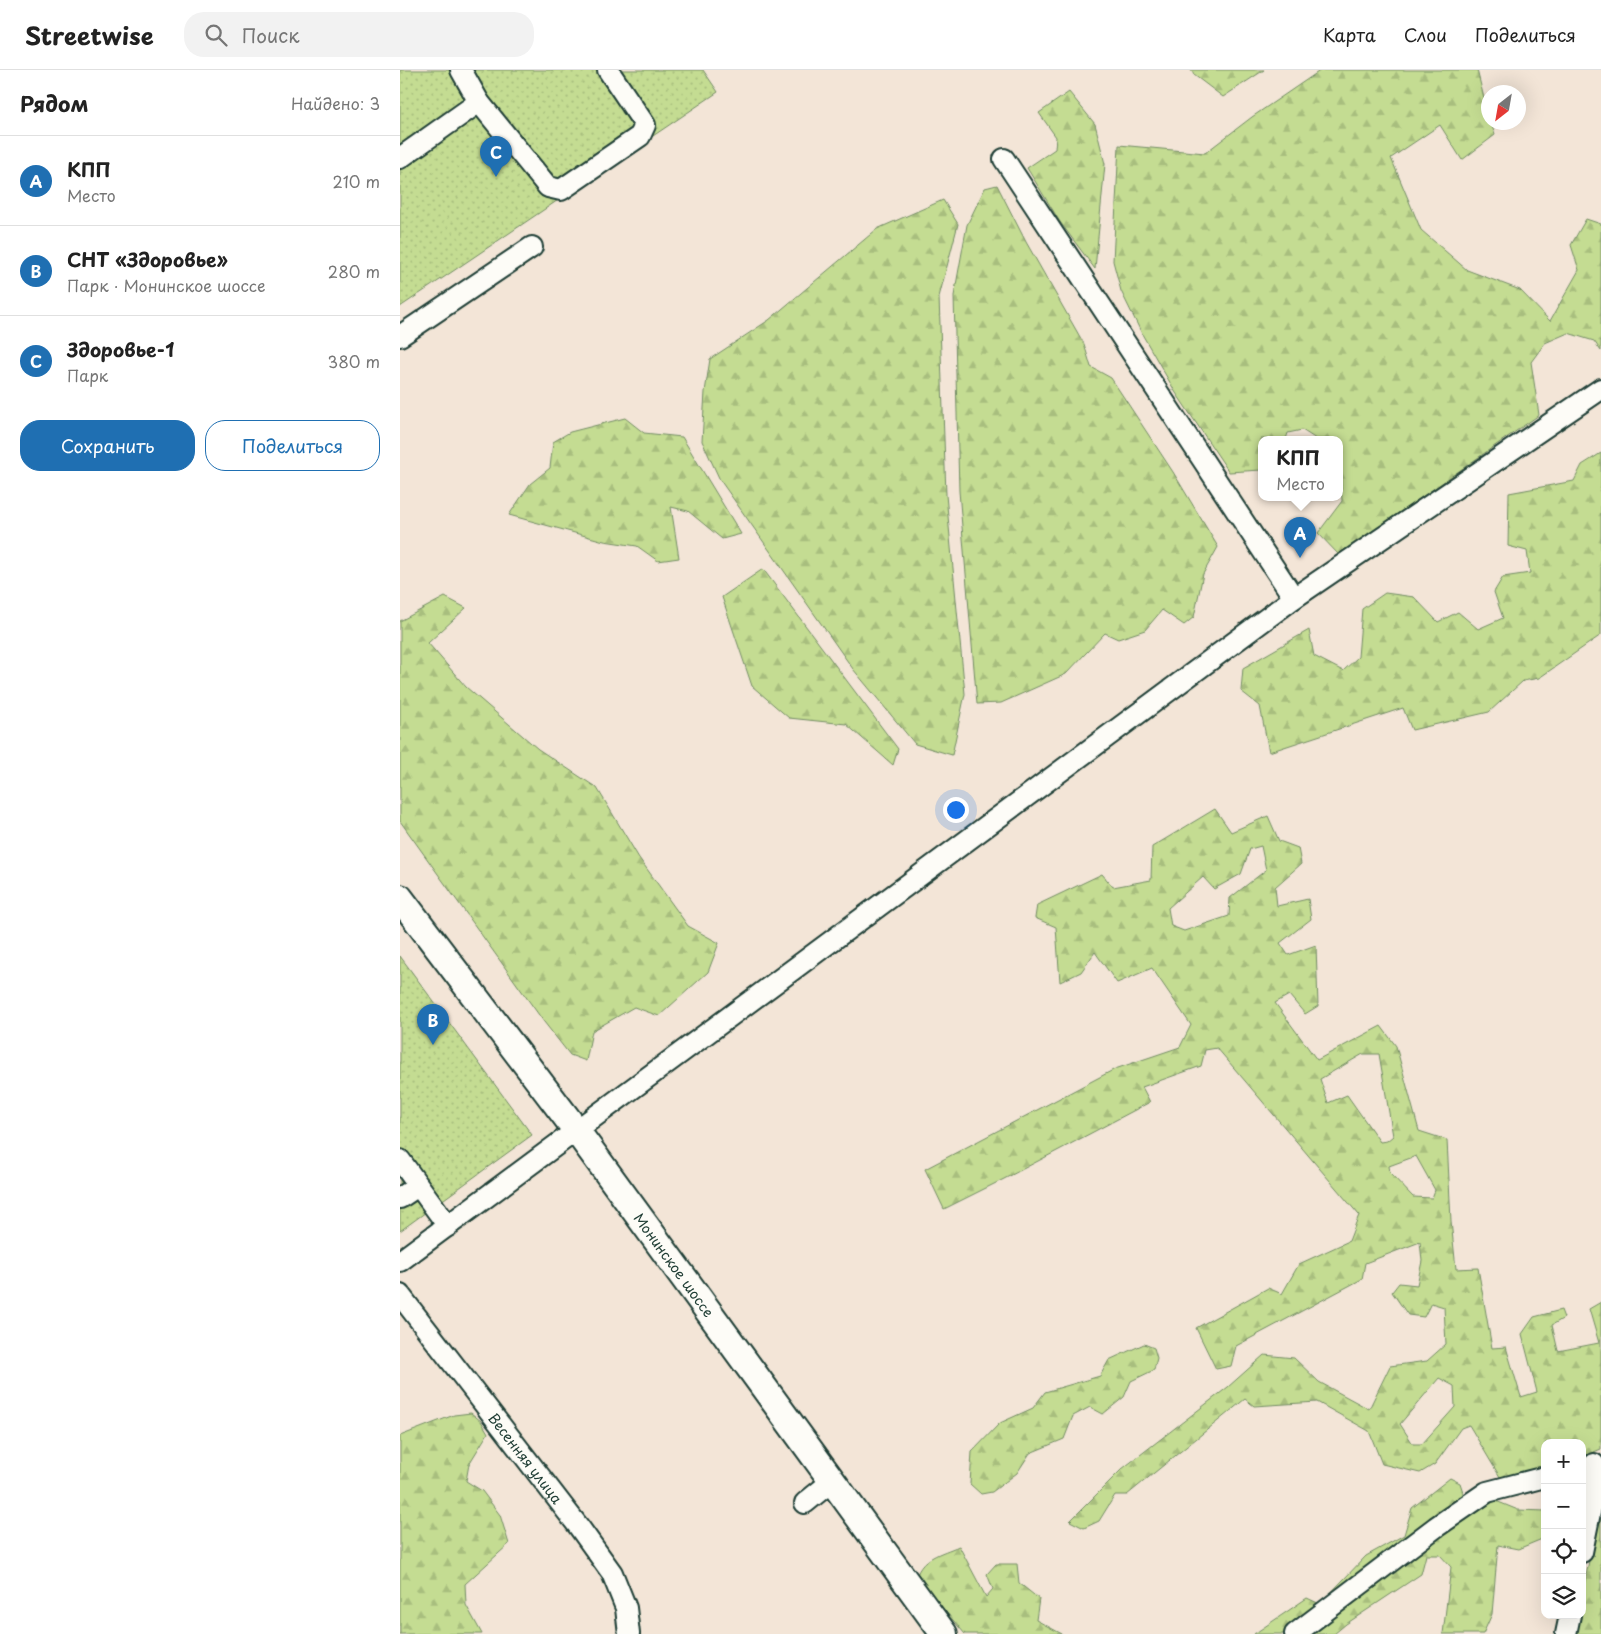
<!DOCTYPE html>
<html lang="ru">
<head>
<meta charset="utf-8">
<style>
  :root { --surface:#fff; --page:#f2f2f2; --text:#222; --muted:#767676; --line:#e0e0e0; --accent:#1f6fb2 }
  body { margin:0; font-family:"Playpen Sans",sans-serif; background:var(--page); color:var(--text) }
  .controls { position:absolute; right:15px; bottom:15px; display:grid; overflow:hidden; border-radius:10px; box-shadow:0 5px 20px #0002 }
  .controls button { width:45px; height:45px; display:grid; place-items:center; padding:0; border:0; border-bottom:1px solid var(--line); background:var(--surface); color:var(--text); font:25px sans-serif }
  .compass { position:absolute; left:1081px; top:15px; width:45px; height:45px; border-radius:50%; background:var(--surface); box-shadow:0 5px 20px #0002; rotate:211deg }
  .you { position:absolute; left:555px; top:739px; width:18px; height:18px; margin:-12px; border:4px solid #fff; border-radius:50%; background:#1a73e8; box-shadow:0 0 0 8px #1a73e833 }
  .badge { display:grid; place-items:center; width:32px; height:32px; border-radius:50%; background:var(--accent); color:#fff; font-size:16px; font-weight:700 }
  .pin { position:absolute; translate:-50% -41px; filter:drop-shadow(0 1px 2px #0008) }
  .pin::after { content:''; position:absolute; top:26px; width:18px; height:15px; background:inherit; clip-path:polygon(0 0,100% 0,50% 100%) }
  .popup { position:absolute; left:858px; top:366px; width:85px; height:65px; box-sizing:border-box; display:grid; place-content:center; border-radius:10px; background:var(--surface); filter:drop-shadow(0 1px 4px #0005); font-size:16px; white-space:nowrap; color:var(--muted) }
  .popup b { font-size:19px; color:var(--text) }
  .popup::after { content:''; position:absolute; left:50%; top:100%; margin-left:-10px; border:10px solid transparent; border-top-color:var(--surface) }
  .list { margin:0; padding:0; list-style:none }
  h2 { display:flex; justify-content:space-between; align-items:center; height:65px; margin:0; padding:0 20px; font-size:21px }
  h2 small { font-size:16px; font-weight:400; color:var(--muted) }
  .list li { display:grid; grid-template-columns:32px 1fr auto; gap:15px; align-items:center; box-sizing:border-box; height:90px; padding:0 20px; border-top:1px solid var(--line) }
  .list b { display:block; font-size:19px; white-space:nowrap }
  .list p { margin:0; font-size:16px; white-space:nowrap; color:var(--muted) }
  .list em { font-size:16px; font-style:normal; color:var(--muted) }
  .actions { display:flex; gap:10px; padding:15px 20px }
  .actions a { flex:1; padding:11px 0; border:1px solid var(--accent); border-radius:20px; text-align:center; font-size:18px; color:var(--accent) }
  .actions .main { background:var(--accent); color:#fff }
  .icon { flex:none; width:28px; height:28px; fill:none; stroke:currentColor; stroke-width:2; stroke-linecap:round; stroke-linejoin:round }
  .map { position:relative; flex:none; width:1201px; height:1564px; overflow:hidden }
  header { display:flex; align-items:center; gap:30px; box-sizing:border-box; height:70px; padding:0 25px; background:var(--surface); border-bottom:1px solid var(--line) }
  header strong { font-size:24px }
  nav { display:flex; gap:28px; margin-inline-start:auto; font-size:18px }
  .search { width:350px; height:45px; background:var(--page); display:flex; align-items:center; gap:12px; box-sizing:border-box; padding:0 18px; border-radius:20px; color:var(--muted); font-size:19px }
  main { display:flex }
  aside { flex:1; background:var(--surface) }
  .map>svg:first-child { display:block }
  .grass { fill:url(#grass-dots); stroke:#728c63 }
  .forest { fill:url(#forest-firs); stroke:#728c63; fill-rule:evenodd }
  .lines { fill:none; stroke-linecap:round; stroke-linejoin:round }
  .minor-casing { stroke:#1f3d34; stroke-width:24 }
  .major-casing { stroke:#1f3d34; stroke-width:30 }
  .minor { stroke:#fdfcf7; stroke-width:20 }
  .major { stroke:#fdfcf7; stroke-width:26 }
  .labels { text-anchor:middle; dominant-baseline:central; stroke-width:4; stroke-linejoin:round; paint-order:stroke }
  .street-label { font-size:14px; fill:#1f3d34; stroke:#fdfcf7 }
</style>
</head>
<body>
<header>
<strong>Streetwise</strong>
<div class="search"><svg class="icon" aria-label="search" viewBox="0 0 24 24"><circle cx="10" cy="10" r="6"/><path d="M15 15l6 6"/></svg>Поиск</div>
<nav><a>Карта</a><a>Слои</a><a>Поделиться</a></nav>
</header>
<main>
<aside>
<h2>Рядом<small>Найдено: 3</small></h2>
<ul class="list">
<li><span class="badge">A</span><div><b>КПП</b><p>Место</p></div><em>210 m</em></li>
<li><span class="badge">B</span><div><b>СНТ «Здоровье»</b><p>Парк · Монинское шоссе</p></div><em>280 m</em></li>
<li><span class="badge">C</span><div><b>Здоровье-1</b><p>Парк</p></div><em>380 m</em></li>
</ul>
<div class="actions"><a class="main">Сохранить</a><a>Поделиться</a></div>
</aside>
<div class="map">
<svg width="1201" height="1564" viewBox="0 0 1201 1564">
  <defs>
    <pattern id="grass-dots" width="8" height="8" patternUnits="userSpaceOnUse" patternTransform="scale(1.25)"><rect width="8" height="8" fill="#c4dc92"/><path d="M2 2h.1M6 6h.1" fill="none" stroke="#a8be7e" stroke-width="1.8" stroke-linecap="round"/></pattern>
    <pattern id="forest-firs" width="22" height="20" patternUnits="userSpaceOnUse" patternTransform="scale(1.25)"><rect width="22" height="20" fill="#c4dc92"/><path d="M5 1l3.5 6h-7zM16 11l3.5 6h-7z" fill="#a8be7e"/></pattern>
  </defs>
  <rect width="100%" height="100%" fill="#f3e5d7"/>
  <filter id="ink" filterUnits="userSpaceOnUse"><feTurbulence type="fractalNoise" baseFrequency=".02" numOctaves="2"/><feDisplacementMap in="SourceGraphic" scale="10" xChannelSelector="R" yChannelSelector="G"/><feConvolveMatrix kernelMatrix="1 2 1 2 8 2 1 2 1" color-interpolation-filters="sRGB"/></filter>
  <g filter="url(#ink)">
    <path class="grass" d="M0,0H303L318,22L0,237Z
      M0,886L132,1065L0,1161Z"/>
    <path class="forest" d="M791,0H864L823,27L794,5Z
      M921,0H1077L1088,44V52L1091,53L1095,65L1062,90L1040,55L991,88L1021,160L1067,200L1120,220L1150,251L1179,200L1171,175L1186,149L1201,154V281L1194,271L1168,263L1145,273L1131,292L1139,345L939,485L918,463L942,431L939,369H916L902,360L888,363L886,369H861V400L829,402L776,323L742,264L721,221L713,191L719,75L805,83L852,47Z
      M669,22L695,54L705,94L695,199L660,152L627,98L655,79L656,67L639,43Z
      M597,115L626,172L684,274L691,297L711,308L773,402L818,477L803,504L794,547L784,555L762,540L745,560L718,569L705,563L666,604L601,633L577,634L559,421L554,226L567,155L585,118Z
      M543,130L558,154L539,227L546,425L565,624L552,685L515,674L453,599L320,410L302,371L305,322L310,289L369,250L477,159Z
      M225,348L244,363L282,367L341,464L322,469L288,441L271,437L279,488L258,491L237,476L204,471L109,445L130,414L150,398L153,372L170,362Z
      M1201,383V565L1139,608L1123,611L1089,642L1012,660L1003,638L869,682L860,636L841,621L843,598L909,560L914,586L943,601L958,587L962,539L985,523L1014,527L1038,552L1058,542L1078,559L1103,548L1094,522L1103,507L1130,503L1127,481L1108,476L1109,423L1174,411L1182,395Z
      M363,499L498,679L493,695L446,654L389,648L352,616L322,527Z
      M45,527L66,538L28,573L66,617L138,679L197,718L239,788L288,856L319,873L308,902L259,946L234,937L192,961L186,991L170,985L144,952L0,751V551Z
      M815,739L831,762L868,746L879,771L898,778L901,794L875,817L877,836L908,829L911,849L880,873L888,885L916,875L918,936L905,944L889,925L875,933L917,990L981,956L996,976L1019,1061L1047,1070L1051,1151L1056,1199L1078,1198L1092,1278L1106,1277L1121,1327L1137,1322L1122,1264L1134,1247L1161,1240L1164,1248L1152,1255L1158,1281L1199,1273L1189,1239L1201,1232V1379L1189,1384L1182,1402V1373H1145V1414L1106,1417L1069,1355L1061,1358L1035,1394L1020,1403L982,1394L969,1361L917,1332L854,1336L845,1329L727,1425H715L699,1451L684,1458L670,1451L722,1399L828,1317L864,1285L894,1288L919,1312L969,1339L990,1296L1027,1291L1046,1274L1044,1237L1031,1233L1024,1247L1008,1245L992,1222L999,1213L1017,1215L1022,1191L1020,1172L965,1193L962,1209L836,1276L831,1296L816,1299L796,1258L868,1218L882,1224L899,1194L949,1171L959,1145L817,978L805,980L801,996L742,1017L750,1032L604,1109L544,1139L525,1099L715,999L780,977L791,955L752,898L717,913L695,882L681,902L660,912L656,857L635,848L637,835L702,804L713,817L751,810L752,777ZM861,776L866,800L830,828L829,846L784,861L771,856L768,838L803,807L814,819L841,804L850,779ZM963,984H979L993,1066L987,1071L980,1072L947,1025L928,1033L920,1009ZM1016,1086L1035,1120L1032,1128L1013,1127L990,1103L989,1096ZM1039,1308L1054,1316L1055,1337L1022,1374H1013L1000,1354Z
      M744,1274L754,1278L757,1288L754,1300L731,1311L724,1327L703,1344L690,1337L673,1346L664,1369L630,1383L617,1403L592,1422L581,1424L570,1414L572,1382L600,1353L633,1338L645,1322L700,1306L709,1290Z
      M71,1343L81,1351L88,1363L69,1394L66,1411L82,1421L100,1445L109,1474L65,1514L66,1535L82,1564H0V1366L54,1345Z
      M1050,1408L1060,1413L1063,1422L1059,1446L1096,1431L1118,1440L1145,1441V1464L1142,1469L1118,1479L1098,1475L1092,1544L1083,1564H1043L1051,1497L1040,1485H1026L1021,1504L946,1554L934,1564H854L907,1528L920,1534L966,1486L1004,1465L1012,1438Z
      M1201,1449V1564H1175L1178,1545H1182V1526L1197,1451Z
      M559,1476L586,1527L593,1519L587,1504L596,1494H617L619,1513L639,1529L636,1550L662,1564H565L516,1507C523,1487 540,1484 559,1476Z"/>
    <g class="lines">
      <defs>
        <g id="minor">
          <path d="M61,0L79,32"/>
          <path d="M0,88L79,32L148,117L161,120L240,66L245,55L208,0"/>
          <path d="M604,89L894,528"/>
          <path d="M0,266L132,177"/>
          <path d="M0,1090L48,1156"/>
          <path d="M0,1128L18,1116"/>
          <path d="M0,1191L894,528L1201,319"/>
          <path id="s1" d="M0,1225L179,1457L212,1503L226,1538L229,1564"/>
          <path d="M405,1433L432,1411"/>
          <path d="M1182,1482L1195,1418L1194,1394"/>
          <path d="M895,1564L1036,1457L1087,1422L1145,1407"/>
          <path d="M1166,1564L1170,1545"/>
        </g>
        <g id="major">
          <path id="s2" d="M0,828L176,1060L544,1564"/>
        </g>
      </defs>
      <use href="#minor" class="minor-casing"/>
      <use href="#major" class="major-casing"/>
      <use href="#minor" class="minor"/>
      <use href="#major" class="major"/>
    </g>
  </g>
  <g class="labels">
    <g class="street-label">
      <text stroke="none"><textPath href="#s2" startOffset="458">Монинское шоссе</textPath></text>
      <text stroke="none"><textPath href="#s1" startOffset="206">Весенняя улица</textPath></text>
    </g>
  </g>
</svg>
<div class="controls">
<button>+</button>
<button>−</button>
<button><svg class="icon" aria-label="locate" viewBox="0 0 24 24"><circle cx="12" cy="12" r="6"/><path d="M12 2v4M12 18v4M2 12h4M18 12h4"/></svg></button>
<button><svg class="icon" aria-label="layers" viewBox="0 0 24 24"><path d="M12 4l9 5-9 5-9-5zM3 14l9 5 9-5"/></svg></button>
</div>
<svg class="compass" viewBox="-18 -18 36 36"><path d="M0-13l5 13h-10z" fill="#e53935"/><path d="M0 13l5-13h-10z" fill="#767676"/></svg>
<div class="you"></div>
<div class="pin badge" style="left:900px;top:488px">A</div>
<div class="popup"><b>КПП</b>Место</div>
<div class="pin badge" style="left:33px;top:975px">B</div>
<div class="pin badge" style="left:96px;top:107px">C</div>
</div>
</main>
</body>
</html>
